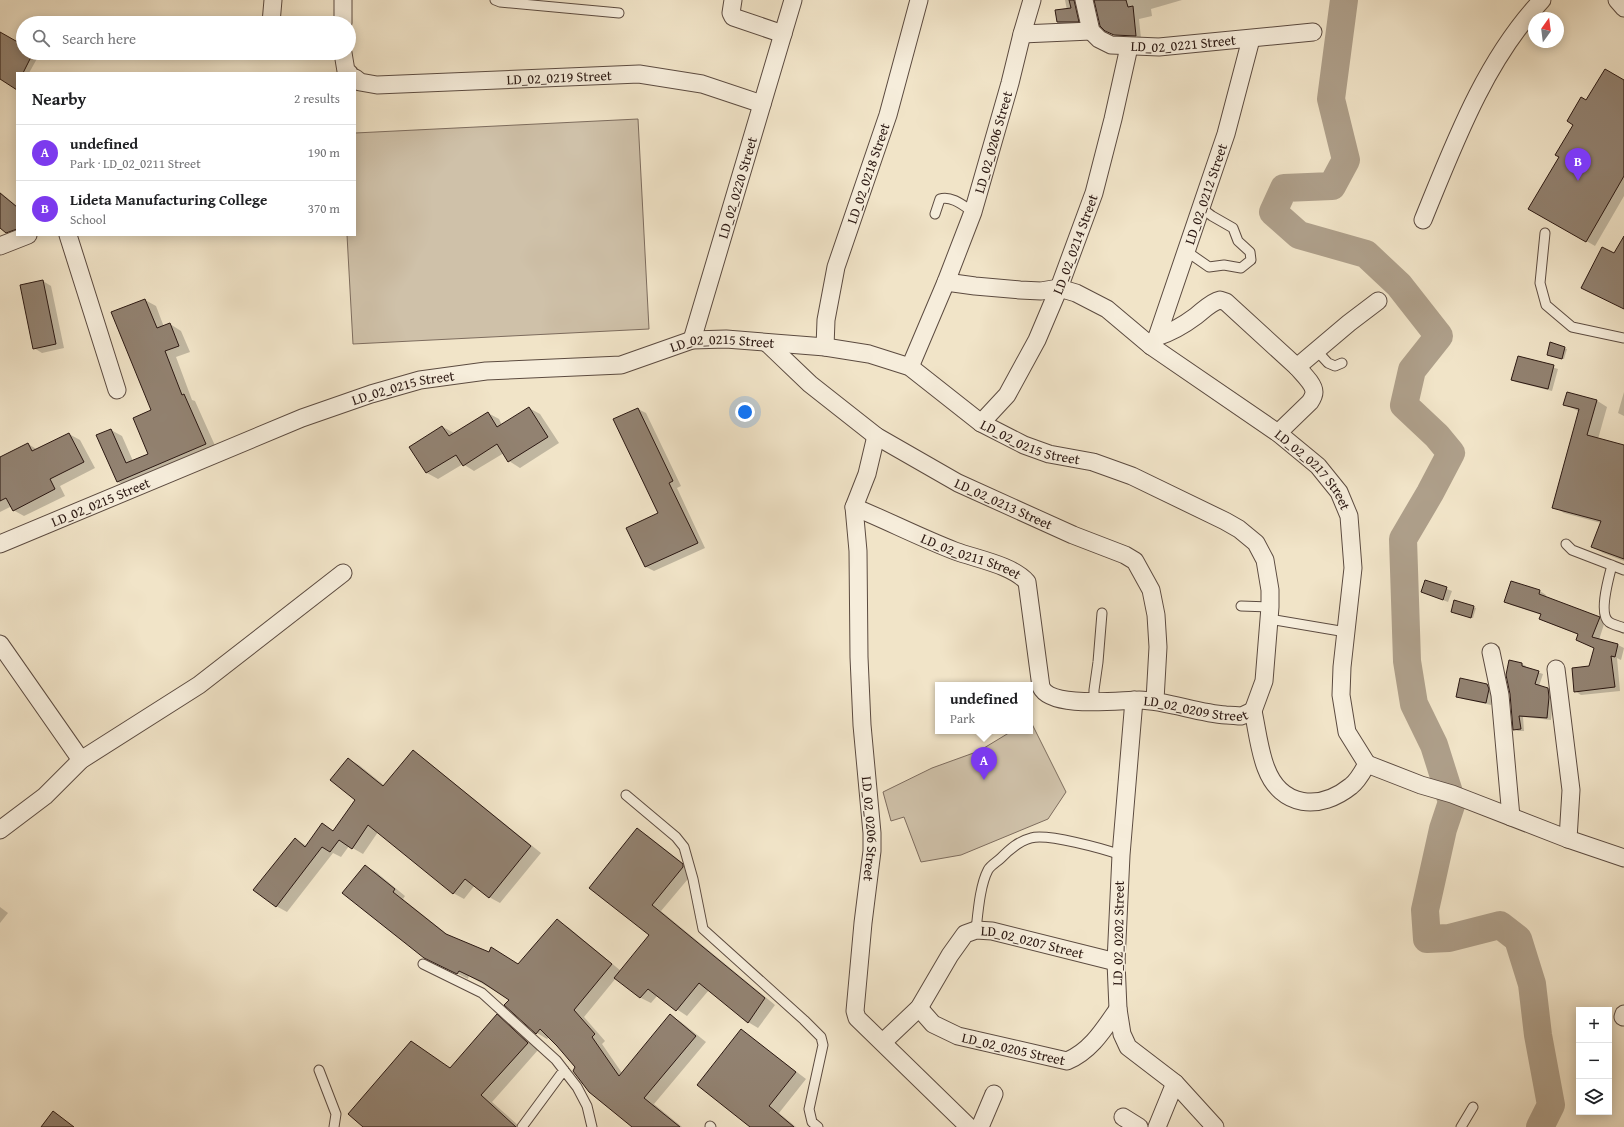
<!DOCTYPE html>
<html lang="en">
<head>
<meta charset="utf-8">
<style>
  :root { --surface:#fff; --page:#f6f6f6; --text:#202124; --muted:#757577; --line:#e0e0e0; --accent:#7c3aed }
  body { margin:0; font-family:"Gentium Book Plus",serif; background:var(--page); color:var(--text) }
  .controls { position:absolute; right:12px; bottom:12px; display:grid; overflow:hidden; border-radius:0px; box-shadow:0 2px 10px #0003 }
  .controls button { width:36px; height:36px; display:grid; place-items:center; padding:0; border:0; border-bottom:1px solid var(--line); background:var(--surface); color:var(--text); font:20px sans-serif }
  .compass { position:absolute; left:1528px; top:12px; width:36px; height:36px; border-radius:50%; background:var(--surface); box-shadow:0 2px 10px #0003; rotate:14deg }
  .you { position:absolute; left:745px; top:412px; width:14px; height:14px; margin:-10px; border:3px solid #fff; border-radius:50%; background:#1a73e8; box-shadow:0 0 0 6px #1a73e833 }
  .badge { display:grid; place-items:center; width:26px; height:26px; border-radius:50%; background:var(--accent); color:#fff; font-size:13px; font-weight:700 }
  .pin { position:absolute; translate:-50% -33px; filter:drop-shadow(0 1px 2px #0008) }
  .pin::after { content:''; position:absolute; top:21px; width:14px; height:12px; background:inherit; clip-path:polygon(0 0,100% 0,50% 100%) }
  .popup { position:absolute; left:935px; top:682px; width:98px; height:52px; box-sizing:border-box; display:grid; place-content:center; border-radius:0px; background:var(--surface); filter:drop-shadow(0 1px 3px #0005); font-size:13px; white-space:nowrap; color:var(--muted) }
  .popup b { font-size:15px; color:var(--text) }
  .popup::after { content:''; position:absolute; left:50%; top:100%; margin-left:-8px; border:8px solid transparent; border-top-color:var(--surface) }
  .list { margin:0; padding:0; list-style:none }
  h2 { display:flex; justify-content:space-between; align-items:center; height:52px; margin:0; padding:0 16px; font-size:17px }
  h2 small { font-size:13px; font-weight:400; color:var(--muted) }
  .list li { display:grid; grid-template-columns:26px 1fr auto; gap:12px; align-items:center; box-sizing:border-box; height:56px; padding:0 16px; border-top:1px solid var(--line) }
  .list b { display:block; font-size:15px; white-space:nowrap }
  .list p { margin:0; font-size:13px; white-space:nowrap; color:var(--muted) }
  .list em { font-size:13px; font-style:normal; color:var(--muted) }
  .icon { flex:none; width:22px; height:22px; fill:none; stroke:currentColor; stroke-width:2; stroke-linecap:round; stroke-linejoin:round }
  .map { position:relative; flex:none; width:1624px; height:1127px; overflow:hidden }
  .search { position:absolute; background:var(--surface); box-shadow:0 2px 10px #0003; left:16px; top:16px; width:340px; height:44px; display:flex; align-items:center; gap:10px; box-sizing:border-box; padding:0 14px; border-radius:22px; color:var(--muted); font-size:15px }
  .panel { position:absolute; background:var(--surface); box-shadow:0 2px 10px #0003; left:16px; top:72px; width:340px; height:164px; border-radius:0px }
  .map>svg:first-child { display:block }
  .green { fill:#cfc1a9; stroke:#7d6c5e }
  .shadow { fill:#0003 }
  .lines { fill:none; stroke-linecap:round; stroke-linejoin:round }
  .river { stroke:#ae9f8a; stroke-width:28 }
  .building { fill:#928271; stroke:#2b1812 }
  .lane-casing { stroke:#5c4b40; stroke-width:11 }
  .street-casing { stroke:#5c4b40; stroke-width:19 }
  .lane { stroke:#f6eddb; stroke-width:9 }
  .street { stroke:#f6eddb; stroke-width:17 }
  .labels { text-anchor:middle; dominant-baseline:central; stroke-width:3.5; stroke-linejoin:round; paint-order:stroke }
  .street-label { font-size:14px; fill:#2b1812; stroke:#f6eddb }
</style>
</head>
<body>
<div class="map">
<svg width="1624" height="1127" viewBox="0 0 1624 1127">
  <rect width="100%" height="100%" fill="#f1e4c8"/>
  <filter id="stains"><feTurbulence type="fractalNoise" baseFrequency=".005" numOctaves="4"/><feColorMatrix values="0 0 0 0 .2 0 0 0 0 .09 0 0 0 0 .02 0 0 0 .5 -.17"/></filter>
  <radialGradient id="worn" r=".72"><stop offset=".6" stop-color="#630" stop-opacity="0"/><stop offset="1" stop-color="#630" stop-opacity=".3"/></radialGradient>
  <path class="green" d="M638,119L649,329L353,344L347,235H355V133Z
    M1030,720L1066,792L1048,819L961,855L921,862L904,817L891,821L883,792L932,768L979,751L1012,731H1030Z"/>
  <path class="shadow" d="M1065,0H1080L1084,24L1063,25L1057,22L1067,10Z
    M1095,0H1182L1151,9L1152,16L1139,19L1141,38H1120L1111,33Z
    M0,33L23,46V53H35L39,55L29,73H17V88L0,78Z
    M1624,81V196L1595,246L1530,208L1560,157L1587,102Z
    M0,192L17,206V238L0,226Z
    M43,281L51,286L64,348L42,353L34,348Z
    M145,300L156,306L164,327L170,324L181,331L190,352L176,357L192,400L195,401L217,450L129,488L118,482L111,430L122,436L133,461L150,454L152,411Z
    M1551,344L1567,349L1564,359L1550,356Z
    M1519,357L1558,369L1552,391L1516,382L1512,380Z
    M1624,392V416L1618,413Z
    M1596,400L1607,407L1598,439L1624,446V561L1603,553L1593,547L1601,523L1564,513L1554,507L1580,412L1564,404Z
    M529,408L540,414L559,443L520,468L509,461L504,453L474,471L463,464L438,479L427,473L411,447L443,427L454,433L488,413L499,419L502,425Z
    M638,409L646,413L681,486L677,488L705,548L654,571L646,567L628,528L659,514Z
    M69,434L80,440L95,468L60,486L65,496L24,516L13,510L12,506L0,512V458L28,444L38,450Z
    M1426,581L1452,591L1448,602L1422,592Z
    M1540,591L1546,595L1545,597L1605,621L1599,640L1618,645L1624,648L1621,660L1617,658L1620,691L1581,695L1575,691L1598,651L1579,635L1546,622L1540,619L1542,615L1511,605L1505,601Z
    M1454,601L1476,608L1473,618L1454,613Z
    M1522,664L1526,666L1525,668L1543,674L1539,686L1552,691L1553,700L1551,720L1523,717L1524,731H1518L1514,729Z
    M1487,685L1493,688V692L1491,705L1463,699L1457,696Z
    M413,752L423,758L541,853L500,903L489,897L475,885L464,899L453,893L378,832L363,854L349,846L341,857L333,853L287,912L276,906L295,839L307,846L334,832L356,799L348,759L359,765L385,786Z
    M637,829L647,835L693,871V873L661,911L775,1005L758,1028L748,1022L709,990L687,1016L657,996L651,1003L641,998L616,978L584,1017L605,1041L602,1044L622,1073L671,1016L681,1022L706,1042L654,1104L682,1127H634L549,1037L547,1039L537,1033L511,1000L469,976L468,979L425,957L365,866L376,872L405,896L403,899L452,938L519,965L557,921L568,927L621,971L650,935Z
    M0,907L8,913L0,923Z
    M497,1016L508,1022L538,1050L492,1102L520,1127H364L411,1042L451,1069Z
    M741,1031L751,1037L806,1079L779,1113L796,1127H752Z"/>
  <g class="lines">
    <path class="river" d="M1344,0L1331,99L1346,160L1332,186L1284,188L1273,212L1299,235L1366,254L1399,285L1439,336L1412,370L1404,405L1437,436L1451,453L1430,493L1403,539L1407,661L1414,704L1434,745L1452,802L1443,829L1425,910L1427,939L1449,938L1500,925L1518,939L1532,984L1538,1035L1551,1105L1540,1127"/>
  </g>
  <path class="building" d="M1069,0H1074L1079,22H1057L1055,10L1071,8Z
    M1094,0H1126L1128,7L1133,6L1136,36L1114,35L1105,31L1100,26Z
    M0,32L23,45V53H33L23,73H17V90L0,79Z
    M1605,69L1624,80V176L1586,242L1528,209L1559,157L1555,155L1573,125L1567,121L1581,97L1586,100Z
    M0,193L17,207V229L6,233L0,228Z
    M1624,236V309L1581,288L1602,247L1614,253Z
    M43,280L56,344L33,349L20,285Z
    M145,299L157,328L170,323L179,346L165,351L182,395L184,394L206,444L117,482L96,435L111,429L126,463L148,454L133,418L151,410L111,312Z
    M1550,342L1565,347L1562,359L1547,355Z
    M1518,356L1554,365L1548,389L1511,380Z
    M1567,392L1597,400L1587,435L1624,445V559L1591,547L1601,521L1552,508L1579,409L1563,405Z
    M529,407L548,437L508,462L497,444L463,466L456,455L426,473L409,447L442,426L449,436L488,412L497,427Z
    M638,408L673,481L669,483L698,543L645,567L626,528L658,513L613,419Z
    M69,433L84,462L50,479L55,489L13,511L6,498L0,501V457L28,443L32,451Z
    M1425,580L1447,587L1443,600L1421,592Z
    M1511,581L1540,590L1539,594L1600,617L1592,637L1618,644L1615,657L1611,656L1615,687L1574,692L1572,668L1589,666L1594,648L1576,640L1578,634L1539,619L1541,614L1504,602Z
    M1454,600L1474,606L1471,618L1451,612Z
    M1509,660L1522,663V666L1539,671L1535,684L1548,688L1549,697L1547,718L1519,716L1521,729L1513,730L1510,694L1506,675Z
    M1460,678L1487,684L1489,689L1486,703L1456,697Z
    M413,750L531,846L489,898L465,879L453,894L368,825L352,849L339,840L330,852L322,847L276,907L253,890L295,838L305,847L322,823L333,831L355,800L330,780L348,758L383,786Z
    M637,828L683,864V867L652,905L765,998L748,1023L699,983L676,1011L648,989L640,998L614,978L649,935L589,888Z
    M365,865L395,889L393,892L446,934L489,952L491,947L518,964L557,919L612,964L574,1010L595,1034L592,1037L619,1076L670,1014L696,1036L644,1098L680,1127H632L589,1092L573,1071L575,1067L557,1046L540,1029L536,1034L504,1005L509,1000L482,982L459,971L457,974L424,958L342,893Z
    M497,1014L528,1043L481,1095L516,1127H363L348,1114L411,1041L450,1068Z
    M741,1029L796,1072L769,1106L794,1127H750L697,1085Z
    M53,1111L74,1127H41Z"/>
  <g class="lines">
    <defs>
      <path id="lane" d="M495,0L500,2L619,13
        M935,214L940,199C951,195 964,206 973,212
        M1545,233L1540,283L1546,305L1572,327L1624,338
        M1186,251L1209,267L1224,265L1241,268L1251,260L1250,252L1238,241L1233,228L1212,216L1200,207
        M1316,350L1328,363L1335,366L1342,363
        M1566,544L1572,550L1624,570
        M1612,565C1609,577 1598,614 1609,622C1613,625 1620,626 1624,628
        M1241,606L1270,607
        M1269,619L1346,632
        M1094,702V690L1098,662L1102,613
        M626,795L676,837L684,847L693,879L703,929L804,1020L821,1037L823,1045L809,1109L812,1122L818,1127
        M976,930C978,912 980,885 988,870C991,865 997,862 1001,858C1010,849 1019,841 1031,838C1047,833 1104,849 1121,855
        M423,964L482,993L556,1060L577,1087L587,1106L592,1127
        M319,1070L336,1114L334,1127
        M710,1126L711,1127
        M522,1127L564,1070
        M1461,1127L1473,1107"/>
      <g id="street">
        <path d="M733,0L731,13L733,17L783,34"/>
        <path id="s1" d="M1084,0L1091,31L1099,39L1111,45L1159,47L1313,32"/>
        <path d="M1617,0L1624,8"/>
        <path d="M271,23L273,0"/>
        <path d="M343,23V0"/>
        <path d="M1022,34L1091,31"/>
        <path d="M343,53L346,71L349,73"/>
        <path id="s2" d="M355,78L360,82L377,85L639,74L702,84L762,104"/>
        <path d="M1423,220C1454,144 1485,60 1542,0"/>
        <path d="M68,235L117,390"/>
        <path d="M0,246L28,235"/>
        <path id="s3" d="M946,282L975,286L1020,290L1041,291L1059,288L1076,293L1107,309L1151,346L1278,433L1318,466L1339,492L1349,516L1353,568L1342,667L1341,695L1347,732L1367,764"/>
        <path d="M1157,337C1172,332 1184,325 1196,316C1204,310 1211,302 1220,300L1226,302L1297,367L1349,323L1378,301"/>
        <path id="s4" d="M692,340L793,0"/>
        <path id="s5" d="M767,343L810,384L876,436L958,483L1073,535L1125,555L1135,561L1151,590L1156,615L1158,647L1155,700"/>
        <path id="s6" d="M1151,346L1157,337L1226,134L1251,39"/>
        <path id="s7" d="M825,347L826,320L836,267L888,115L919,0"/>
        <path id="s8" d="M910,367L946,282L973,212L1010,83L1022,34L1032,0"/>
        <path id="s9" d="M981,423L1007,395L1037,340L1059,288L1094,193L1113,119L1129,47"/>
        <path d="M1278,433L1310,402C1312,399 1314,395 1314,392C1314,384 1302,373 1297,367"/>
        <path id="s10" d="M876,436L867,474L854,507L858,551L859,657L862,725L872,833V851L863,923L855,1011L857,1018L969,1127"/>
        <path id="s11" d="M854,507C888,521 921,538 955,551C977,559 1012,565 1027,582L1041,687C1051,709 1119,700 1139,700C1169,701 1197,713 1226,715C1231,715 1237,716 1241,716C1245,715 1249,712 1253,711"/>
        <path id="s12" d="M0,544L302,418L371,394L420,380L486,371L621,365L692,340L726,339L825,347L869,354L910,367L981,423L1024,445L1049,454L1093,462L1132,476L1225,521L1239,529L1256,543L1265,560L1270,590V607L1264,681L1253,711"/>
        <path d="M0,644L81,760"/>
        <path d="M1491,652L1500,695L1511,817"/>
        <path d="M1556,669L1571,790L1568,839"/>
        <path d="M1134,700L1121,855L1116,962L1118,1009L1122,1034L1128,1047L1175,1083L1215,1127"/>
        <path d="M1253,711C1257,729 1259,750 1266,768C1281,808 1320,811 1351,786C1358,781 1363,771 1367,764"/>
        <path d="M1367,764L1421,785L1452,794L1568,839L1624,858"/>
        <path d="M0,830L45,796L81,760L199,685L343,573"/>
        <path id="s13" d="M919,1008L933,1024L958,1036L1067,1061C1091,1051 1104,1029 1118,1009"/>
        <path d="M1623,1017L1624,1014"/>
        <path id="s14" d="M883,1042L919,1008L950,955L965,934L976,930L992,931L1116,962"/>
        <path d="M1123,1117L1139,1127"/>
        <path d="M980,1127L994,1094"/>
        <path d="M1157,1127L1175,1083"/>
      </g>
    </defs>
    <use href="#lane" class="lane-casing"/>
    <use href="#street" class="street-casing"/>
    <use href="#lane" class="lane"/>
    <use href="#street" class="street"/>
  </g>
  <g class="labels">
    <g class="street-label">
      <text stroke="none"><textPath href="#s1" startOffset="129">LD_02_0221 Street</textPath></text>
      <text stroke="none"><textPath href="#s2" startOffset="206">LD_02_0219 Street</textPath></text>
      <text stroke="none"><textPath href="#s8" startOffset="240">LD_02_0206 Street</textPath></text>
      <text stroke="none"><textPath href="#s7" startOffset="180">LD_02_0218 Street</textPath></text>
      <text stroke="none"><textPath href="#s4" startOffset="159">LD_02_0220 Street</textPath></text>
      <text stroke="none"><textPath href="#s6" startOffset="162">LD_02_0212 Street</textPath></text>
      <text stroke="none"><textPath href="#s9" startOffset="204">LD_02_0214 Street</textPath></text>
      <text stroke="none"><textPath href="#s12" startOffset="758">LD_02_0215 Street</textPath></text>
      <text stroke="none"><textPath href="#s12" startOffset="433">LD_02_0215 Street</textPath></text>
      <text stroke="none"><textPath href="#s12" startOffset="1093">LD_02_0215 Street</textPath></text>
      <text stroke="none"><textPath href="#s3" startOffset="429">LD_02_0217 Street</textPath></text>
      <text stroke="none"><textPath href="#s12" startOffset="109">LD_02_0215 Street</textPath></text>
      <text stroke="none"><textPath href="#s5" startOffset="288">LD_02_0213 Street</textPath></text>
      <text stroke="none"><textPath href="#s11" startOffset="127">LD_02_0211 Street</textPath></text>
      <text stroke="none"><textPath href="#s11" startOffset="455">LD_02_0209 Street</textPath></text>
      <text stroke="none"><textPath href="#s10" startOffset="397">LD_02_0206 Street</textPath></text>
      <text transform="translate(1118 933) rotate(-89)">LD_02_0202 Street</text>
      <text stroke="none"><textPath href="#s14" startOffset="206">LD_02_0207 Street</textPath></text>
      <text stroke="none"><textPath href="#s13" startOffset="106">LD_02_0205 Street</textPath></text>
    </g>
  </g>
  <rect width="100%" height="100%" filter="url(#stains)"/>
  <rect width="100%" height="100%" fill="url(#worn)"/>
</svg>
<div class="controls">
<button>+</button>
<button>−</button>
<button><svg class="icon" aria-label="layers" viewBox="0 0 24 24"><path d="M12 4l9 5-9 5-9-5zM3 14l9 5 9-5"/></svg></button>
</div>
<svg class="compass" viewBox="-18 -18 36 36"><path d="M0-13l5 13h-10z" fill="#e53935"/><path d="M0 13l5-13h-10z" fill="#757577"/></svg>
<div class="you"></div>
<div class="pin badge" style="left:984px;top:780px">A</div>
<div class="popup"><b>undefined</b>Park</div>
<div class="pin badge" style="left:1578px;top:181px">B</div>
<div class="search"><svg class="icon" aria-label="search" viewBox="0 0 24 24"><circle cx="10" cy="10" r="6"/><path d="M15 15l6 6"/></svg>Search here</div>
<section class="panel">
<h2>Nearby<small>2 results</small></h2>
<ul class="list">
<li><span class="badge">A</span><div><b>undefined</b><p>Park · LD_02_0211 Street</p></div><em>190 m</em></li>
<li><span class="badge">B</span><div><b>Lideta Manufacturing College</b><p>School</p></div><em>370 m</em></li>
</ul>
</section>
</div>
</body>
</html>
